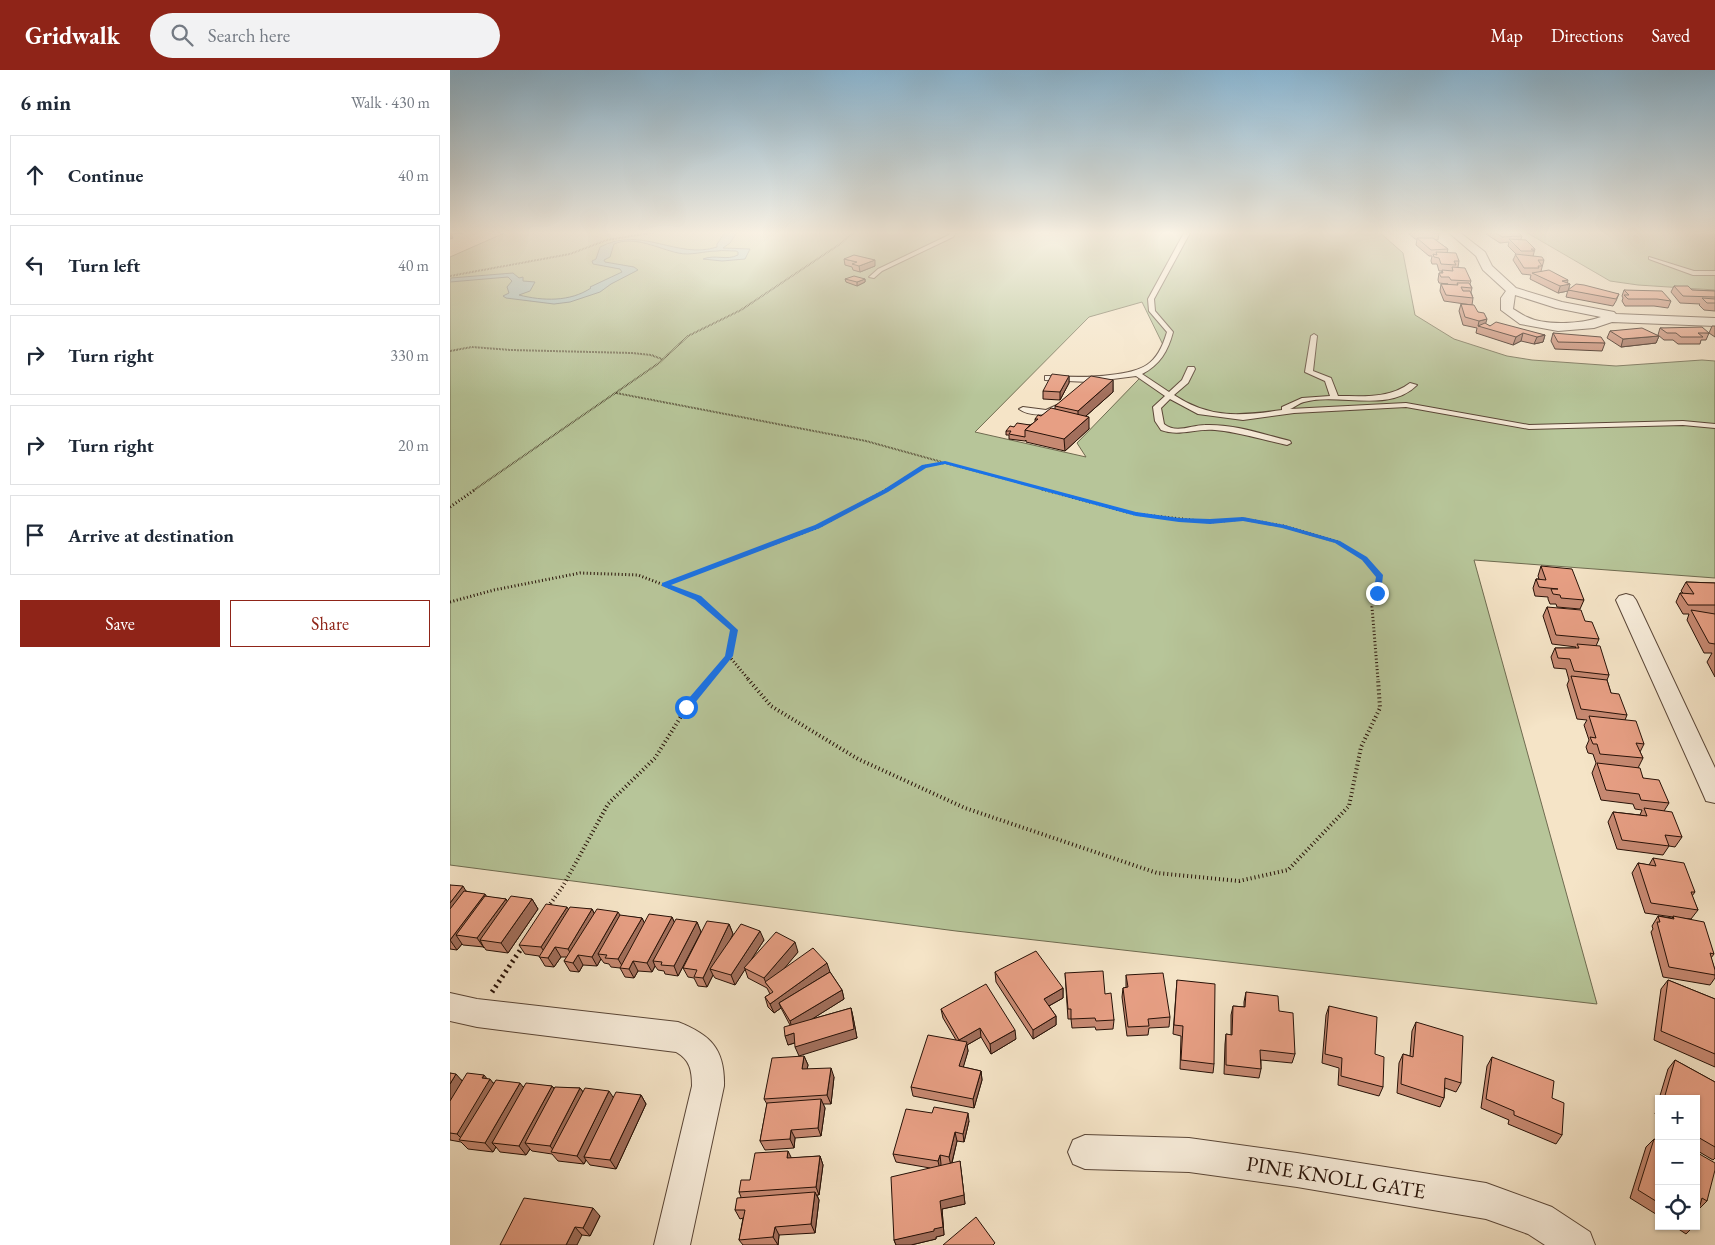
<!DOCTYPE html>
<html lang="en">
<head>
<meta charset="utf-8">
<style>
  :root { --surface:#fff; --page:#f2f2f3; --text:#1f2937; --muted:#747a83; --line:#e0e1e3; --accent:#8f2418 }
  body { margin:0; font-family:"EB Garamond",serif; background:var(--page); color:var(--text) }
  .controls { position:absolute; right:15px; bottom:15px; display:grid; overflow:hidden; border-radius:0px; box-shadow:0 1px 4px #0004 }
  .controls button { width:45px; height:45px; display:grid; place-items:center; padding:0; border:0; border-bottom:1px solid var(--line); background:var(--surface); color:var(--text); font:25px sans-serif }
  .stop { position:absolute; width:15px; height:15px; margin:-11px; border:4px solid #1a73e8; border-radius:50%; background:#fff }
  .stop.end { background:#1a73e8; border-color:#fff; box-shadow:0 1px 5px #0008 }
  .list { margin:0; padding:0; list-style:none }
  h2 { display:flex; justify-content:space-between; align-items:center; height:65px; margin:0; padding:0 20px; font-size:21px }
  h2 small { font-size:16px; font-weight:400; color:var(--muted) }
  .list li { display:grid; grid-template-columns:32px 1fr auto; gap:15px; align-items:center; box-sizing:border-box; height:80px; margin:0 10px 10px; padding:0 10px; border:1px solid var(--line); border-radius:0px }
  .list b { display:block; font-size:19px; white-space:nowrap }
  .list em { font-size:16px; font-style:normal; color:var(--muted) }
  .actions { display:flex; gap:10px; padding:15px 20px }
  .actions a { flex:1; padding:11px 0; border:1px solid var(--accent); border-radius:0px; text-align:center; font-size:18px; color:var(--accent) }
  .actions .main { background:var(--accent); color:#fff }
  .icon { flex:none; width:28px; height:28px; fill:none; stroke:currentColor; stroke-width:2; stroke-linecap:round; stroke-linejoin:round }
  .map { position:relative; flex:none; width:1265px; height:1175px; overflow:hidden }
  header { display:flex; align-items:center; gap:30px; box-sizing:border-box; height:70px; padding:0 25px; background:var(--accent); color:#fff }
  header strong { font-size:24px }
  nav { display:flex; gap:28px; margin-inline-start:auto; font-size:18px }
  .search { width:350px; height:45px; background:var(--page); display:flex; align-items:center; gap:12px; box-sizing:border-box; padding:0 18px; border-radius:28px; color:var(--muted); font-size:19px }
  main { display:flex }
  aside { flex:1; background:var(--surface) }
  .map>svg:first-child { display:block }
  .green { fill:#b7c599; stroke:#6f6b50; fill-rule:evenodd }
  .water { fill:#9ebdbc; stroke:#6e7874 }
  .lines { fill:none; stroke-linecap:round; stroke-linejoin:round }
  .lane-casing { stroke:#5a4637; stroke-width:2 }
  .street-casing { stroke:#5a4637; stroke-width:2 }
  .path-far3 { stroke:#271107; stroke-width:2; stroke-dasharray:0.5 1; stroke-linecap:butt }
  .path-far2 { stroke:#271107; stroke-width:3; stroke-dasharray:1 2.5; stroke-linecap:butt }
  .path-far1 { stroke:#271107; stroke-width:4; stroke-dasharray:1 3; stroke-linecap:butt }
  .path { stroke:#271107; stroke-width:5; stroke-dasharray:2 4; stroke-linecap:butt }
  .lane { fill:#f8eddb; fill-rule:evenodd }
  .street { fill:#f8eddb; fill-rule:evenodd }
  .wall { fill:#c78972; stroke:#271107 }
  .shaded-wall { fill:#a26f5c; stroke:#271107 }
  .building { fill:#e79f84; stroke:#271107 }
  .route { fill:#1a73e8 }
  .labels { text-anchor:middle; dominant-baseline:central; stroke-width:4; stroke-linejoin:round; paint-order:stroke }
  .near-street-label { font-size:21px; fill:#271107; stroke:#f8eddb }
</style>
</head>
<body>
<header>
<strong>Gridwalk</strong>
<div class="search"><svg class="icon" aria-label="search" viewBox="0 0 24 24"><circle cx="10" cy="10" r="6"/><path d="M15 15l6 6"/></svg>Search here</div>
<nav><a>Map</a><a>Directions</a><a>Saved</a></nav>
</header>
<main>
<aside>
<h2>6 min<small>Walk · 430 m</small></h2>
<ul class="list">
<li><svg class="icon" aria-label="ahead" viewBox="0 0 24 24"><path d="M12 20V5M6 11l6-6 6 6"/></svg><div><b>Continue</b></div><em>40 m</em></li>
<li><svg class="icon" aria-label="left" viewBox="0 0 24 24"><path d="M17 20v-9H6M10 6l-5 5 5 5"/></svg><div><b>Turn left</b></div><em>40 m</em></li>
<li><svg class="icon" aria-label="right" viewBox="0 0 24 24"><path d="M7 20v-9h11M14 6l5 5-5 5"/></svg><div><b>Turn right</b></div><em>330 m</em></li>
<li><svg class="icon" aria-label="right" viewBox="0 0 24 24"><path d="M7 20v-9h11M14 6l5 5-5 5"/></svg><div><b>Turn right</b></div><em>20 m</em></li>
<li><svg class="icon" aria-label="arrive" viewBox="0 0 24 24"><path d="M6 21V4h12l-3 4 3 4H6"/></svg><div><b>Arrive at destination</b></div></li>
</ul>
<div class="actions"><a class="main">Save</a><a>Share</a></div>
</aside>
<div class="map">
<svg width="1265" height="1175" viewBox="0 0 1265 1175">
  <rect width="100%" height="100%" fill="#f5e4c7"/>
  <filter id="stains"><feTurbulence type="fractalNoise" baseFrequency=".004" numOctaves="4"/><feColorMatrix values="0 0 0 0 .2 0 0 0 0 .09 0 0 0 0 .02 0 0 0 .5 -.17"/></filter>
  <radialGradient id="worn" r=".72"><stop offset=".6" stop-color="#630" stop-opacity="0"/><stop offset="1" stop-color="#630" stop-opacity=".3"/></radialGradient>
  <path class="green" d="M59,161H928L953,183L965,245L1004,269L1057,286L1082,290L1166,296L1252,290L1265,291V508L1024,490L1147,934L506,861L0,795V187ZM692,232L716,281L627,373L636,387L525,362L639,247Z
    M1074,161H1265V220L1188,215L1160,211Z"/>
  <path class="water" d="M276,161H288L280,173L273,178L300,179L295,189L272,191L253,189C266,184 276,191 288,185V182L286,181C279,181 273,180 267,181C254,181 241,186 228,183C209,179 184,165 164,174L160,187L154,190L155,192L184,197L188,200L161,214L150,222L120,232L104,234L56,228L53,226L59,223L57,217L62,211L58,207L0,212L1,208L63,203L69,208L73,207V211L85,212L80,221L69,225C93,231 120,232 141,218L140,217L172,202L170,199L143,194L142,191L146,189L150,177C192,155 227,190 267,177V174Z"/>
  <g class="lines">
    <defs>
      <path id="lane" d="M501,161H507L503,167L432,201L424,208L419,207L428,199L499,165Z
        M735,161H741L704,229L705,241L723,262C718,281 710,295 692,304L719,322L732,310L738,297H744L745,299L738,313L724,325C760,349 791,346 832,340V337L852,328L880,326L875,311L855,302L861,266L864,264L867,266L863,301L881,308L888,326C913,326 939,329 960,313L967,315C938,344 889,322 854,332C849,333 845,337 840,339L956,333L1079,355L1233,351L1265,354V358L1233,355L1079,359L956,337L844,343L793,350L748,344L720,329L711,338L714,354C726,364 742,355 755,355C784,354 812,364 840,371L841,373L837,375C813,370 789,362 765,360C746,358 729,367 711,360L705,351L703,337L715,326L686,306L639,312L595,310V306H598C619,307 639,308 660,305C693,301 707,296 717,262L699,241L698,229Z
        M1199,187L1244,201H1265V205H1243L1199,189Z
        M609,334H612V338C601,346 580,347 569,339L573,337L596,340Z"/>
      <path id="street" d="M997,161H1008L1035,182L1042,196L1066,218L1112,232L1164,242L1166,244L1265,248V256L1162,252L1144,258L1108,261L1070,254L1051,240V228L1056,221L1033,200L1026,186ZM1065,225L1106,238L1151,247C1132,254 1095,256 1077,247C1072,245 1067,241 1063,239Z
        M1176,524L1183,526L1186,530L1265,698V733L1256,731L1253,724L1166,530L1169,526Z
        M0,923L27,929L228,952C261,965 275,979 274,1016L240,1175H204L242,1016C242,1000 240,990 226,982L27,957L0,951Z
        M635,1065L739,1068L847,1083L1036,1113L1102,1137L1140,1162L1145,1175H1095L1078,1164L1036,1149L847,1117L739,1102L635,1099L623,1094L618,1082L623,1070Z"/>
    </defs>
    <use href="#lane" class="lane-casing"/>
    <use href="#street" class="street-casing"/>
    <path class="path-far3" d="M0,206L120,184L157,170L213,161
      M0,281L22,277L61,280L182,283L201,285L212,289
      M166,323L416,371L492,392
      M24,420L209,293L238,266L291,240L390,174L405,161
      M436,420L474,396L495,393L597,420"/>
    <path class="path-far2" d="M592,419L685,444L760,452L793,449L833,456L888,472L914,489L930,506L922,537L928,610
      M0,437L26,419
      M214,515L368,457L438,419
      M0,532L44,520L130,503L188,505L248,528L284,560L279,586L259,610
      M279,586L299,610"/>
    <path class="path-far1" d="M298,609L321,636L408,689L515,738L707,803L789,811L838,800L899,736L911,677L930,638L928,609
      M98,837L113,816L158,734L205,688L237,637L260,609"/>
    <path class="path" d="M42,922L73,876"/>
    <use href="#lane" class="lane"/>
    <use href="#street" class="street"/>
  </g>
  <path class="wall" d="M948,161H985L989,163L988,170H985L998,179L997,183L1009,191L1008,197L1021,211L1020,214L1022,218L1021,222L1023,228L1022,235L994,231L990,221L991,214H998L989,213L988,210L989,203H991L992,201H989L987,194H982L981,191L982,186H979L966,175L967,169H965L957,162L950,163Z
    M1033,161H1066L1072,166L1071,169L1085,179L1083,186L1094,190L1091,201L1120,214L1118,221L1108,223L1080,209L1081,205L1072,204L1063,190L1066,184L1058,176L1059,172L1050,173L1033,162Z
    M394,189L425,196L410,202L403,200L402,197L395,195Z
    M395,209H415V212L407,216L396,212Z
    M1224,216L1242,220L1265,221V241L1254,240L1249,235L1250,234L1230,233L1221,222Z
    M1118,220L1169,224L1166,231L1163,236L1116,227Z
    M1174,220L1221,231L1218,238L1204,236H1175L1172,231L1173,228L1172,226Z
    M1011,234L1028,242L1035,254L1040,256L1095,265L1093,272L1084,274L1071,271L1063,275L1026,263L1027,258L1013,255L1009,241Z
    M1262,256H1265V267L1259,263L1256,270H1251L1250,274H1228L1223,270H1214L1208,265L1210,258L1259,263Z
    M1160,261L1209,266L1206,273L1171,277L1157,268Z
    M1103,263L1155,273L1152,281L1105,279L1101,271Z
    M619,306V313L610,330L593,329V321Z
    M663,310V322L636,346L639,359L615,381L576,372V370L575,371L559,369V365H556V361L564,357L580,355L585,352V349L605,339V336Z
    M1091,496L1134,530L1130,539L1107,537L1106,534H1100L1098,529V527L1085,526L1083,518L1086,509H1089L1088,506Z
    M1236,512L1265,513V607L1257,592L1262,583H1254L1237,550L1239,544H1233L1226,532L1230,523H1233L1231,521Z
    M1097,537L1135,551L1149,569L1146,576L1159,605L1157,610L1161,623L1177,645L1175,650L1194,674L1190,682L1193,688L1188,698L1193,708L1219,733L1214,741L1232,767L1225,777L1219,776L1213,785L1167,779L1158,752L1163,742L1190,745L1192,740L1185,739L1183,734L1151,730L1142,703L1146,693L1143,684L1138,683L1136,677L1139,670L1134,655L1137,650L1127,649L1117,615L1119,610L1116,599L1104,598L1101,587L1105,578H1125L1126,577L1102,574L1093,546Z
    M1203,788L1245,822L1242,826L1248,840L1241,849L1230,848L1264,884L1261,888L1265,900V908L1260,915L1213,907L1201,862L1203,859L1202,856L1208,846L1222,848L1223,847L1195,843L1182,803L1188,793L1199,795Z
    M0,815L16,821L37,827L56,829L57,832L82,829L88,839L58,883L36,880L34,877L13,875L12,874L7,880L0,879Z
    M142,839L144,843L192,848L194,853L222,847L224,852H247L251,862L228,906L215,904L214,901L208,900L205,896L202,902L188,901L184,908L175,907L170,898L161,897L159,894L154,893L151,889L147,896L133,895L129,902L120,901L114,891L117,887H111L104,897L95,896L89,886L75,884L69,875L119,840Z
    M279,854L283,864L280,869L314,870L299,893L348,882L334,898L380,902L392,920L394,929L362,949L401,938L403,947L407,968L345,973L338,975L340,955L331,938L324,943L318,937L315,927L320,924L317,918L298,908L295,899L285,915L265,908L263,905L257,917L248,916L244,908L238,907L233,898Z
    M545,902L613,918V928L599,936L606,946V955L583,969L546,912Z
    M615,903L655,924L664,950L663,959L646,960L645,957L622,958L621,949H618Z
    M676,905L720,947L719,957L699,958L698,965L677,966L672,927L673,918H676Z
    M727,910L764,994L763,1003L730,999L731,966L723,964Z
    M1218,910L1265,929V997L1204,970L1211,919Z
    M796,922L829,941L845,984L842,993L811,990V999L809,1008L774,1004L775,974L776,964L781,965V945L783,936L794,937V932Z
    M879,936L933,1017L929,1026L888,1015L889,998L872,993L876,945Z
    M491,939L566,969L541,984L531,967L517,975L518,981L513,997L531,1001L532,1010L524,1038L463,1026L461,1017L506,970L493,948Z
    M966,952L1011,1013L1006,1022L995,1018L994,1028L990,1037L947,1023L949,993L953,984L960,986L962,961Z
    M354,986L358,995L357,999L384,1007L381,1034H373L375,1038L371,1066L345,1068L344,1078L315,1080L310,1071L317,1034L314,1029Z
    M1042,987L1102,1028L1112,1065L1106,1074L1058,1054L1059,1050L1031,1038L1037,996Z
    M1225,990L1265,1012V1088L1263,1090L1246,1080V1029H1209L1218,999Z
    M0,1003L13,1011L37,1009L43,1013L74,1017L102,1016L104,1018H130L133,1022L163,1027L191,1025L196,1034L166,1099L140,1095L136,1090L134,1094L108,1091L102,1084L82,1081L80,1079L76,1085L50,1082L46,1077L43,1082L18,1079L11,1072L0,1070Z
    M1209,1031V1047L1205,1044Z
    M519,1051L514,1072L507,1071L502,1093L511,1100L515,1134L492,1139L494,1165L486,1167V1169L461,1175H446L444,1170L480,1098L446,1092L443,1084Z
    M1204,1069L1209,1072V1146L1180,1128L1196,1077Z
    M1246,1082L1257,1131L1249,1139Z
    M370,1086L373,1095L369,1125H367L369,1130L365,1163L329,1165L328,1175H293L289,1170L293,1148L290,1149L285,1140L291,1127L289,1122L300,1110L342,1088Z
    M150,1146L140,1166L132,1165L50,1175Z
    M1224,1156H1244L1236,1164Z"/>
  <path class="shaded-wall" d="M0,161H11L12,163L1,164L3,168L0,169Z
    M425,190V196L410,202L409,196Z
    M415,209V212L407,216V212Z
    M1118,210L1117,215L1120,214L1118,221L1108,223L1112,211Z
    M1037,249L1035,256H1028L1029,251Z
    M1073,263L1071,271L1063,275L1066,267Z
    M1095,265L1093,272L1084,274L1087,267Z
    M1209,266L1206,273L1171,277L1173,269Z
    M619,306V313L610,330V322Z
    M663,310V322L628,353V341Z
    M639,347V359L615,381L614,369Z
    M13,816L19,826L0,851V833Z
    M35,824L41,833L6,865L12,874L7,880L0,870Z
    M56,829L62,839L30,870L34,878L27,868Z
    M82,829L88,839L58,883L51,873Z
    M117,837L123,847L98,887L91,877Z
    M142,839L147,849L123,888L118,879Z
    M168,842L174,851L148,884L151,889L147,896L142,887Z
    M222,847L226,856L203,891L205,896L202,902L197,893Z
    M192,848L197,858L174,899L168,889Z
    M247,852L251,862L228,906L224,896Z
    M279,854L283,864L266,900L260,899L263,905L257,917L253,908Z
    M310,861L314,870L285,915L281,905Z
    M345,872L348,882L319,917L316,913L314,908Z
    M105,877L111,887L104,897L98,888Z
    M128,885L133,895L129,902L123,893Z
    M183,891L188,901L184,908L179,899Z
    M377,893L380,902L329,933L331,938L324,943L320,934Z
    M613,918V928L595,938L594,929Z
    M392,920L394,929L343,961L340,951Z
    M401,938L403,947L407,968L349,986L345,977Z
    M606,946V955L583,969V960Z
    M530,958L531,967L517,975L518,981L511,1005L509,996L511,979L509,970Z
    M565,960L566,969L541,984L540,974Z
    M344,963L347,972L338,975L335,966Z
    M354,986L358,995L355,1009L352,999Z
    M381,998L384,1007L381,1034L377,1025Z
    M531,1001L532,1010L524,1038L523,1029Z
    M6,1004L14,1013L0,1035V1014Z
    M34,1005L39,1011L40,1009L47,1018L13,1070L7,1064Z
    M70,1013L77,1022L42,1073L46,1077L43,1082L35,1073Z
    M102,1016L109,1025L75,1073L80,1079L76,1085L69,1076Z
    M130,1018L137,1027L106,1083L100,1076Z
    M159,1021L165,1030L134,1087L136,1090L134,1094L127,1086Z
    M191,1025L196,1034L166,1099L160,1090Z
    M371,1029L375,1038L371,1066L368,1058Z
    M518,1043L519,1051L514,1072L513,1064Z
    M341,1060L345,1068L344,1078L340,1069Z
    M505,1062L507,1071L501,1096L499,1087Z
    M338,1081L342,1089L337,1088Z
    M490,1085L491,1094L490,1100L488,1091Z
    M370,1086L373,1095L369,1125L366,1117Z
    M510,1091L515,1134L492,1139L494,1165L486,1167V1169L461,1175H446L444,1170L484,1159L490,1131Z
    M365,1122L369,1130L365,1163L361,1154Z
    M143,1138L150,1146L140,1166L133,1158Z
    M125,1157L132,1165L127,1175H116Z
    M325,1157L329,1165L328,1175L323,1167Z"/>
  <path class="building" d="M964,161H985L989,163L966,162Z
    M1043,161H1066L1072,166L1052,167Z
    M967,168H983L998,179L981,180Z
    M1059,169L1076,170L1085,179H1081L1084,181H1071Z
    M986,182L1006,183L1009,191H1004L1006,195L991,194L989,188L984,187L983,184L987,185Z
    M1065,184L1092,187L1094,190H1088L1092,196H1088L1089,198H1074Z
    M404,185L425,190L409,196L402,194L407,192L394,189Z
    M1002,197L1015,198L1021,211L1001,210L999,207H991L989,203H993L992,200L1003,201Z
    M1099,200L1118,210L1112,211L1120,214L1110,216L1082,203Z
    M404,206L415,209L407,212L395,209Z
    M1007,213H1019L1022,218L1011,217L1013,221H1020L1023,228L996,225L991,214L1008,215Z
    M1126,214L1134,215L1169,224L1166,229L1118,220Z
    M1224,216H1238L1242,220L1265,221V227L1233,226Z
    M1174,220L1212,221L1221,231L1207,229H1178L1174,225H1179Z
    M1252,228L1265,229V233H1257Z
    M1011,234L1024,235L1028,242L1034,243L1037,249L1029,251L1015,247Z
    M1046,252L1095,265L1087,267L1073,263L1066,267L1028,256L1035,253L1040,256Z
    M1252,257L1259,263H1248L1253,267H1231L1226,263H1217L1210,258Z
    M1192,258L1209,266L1173,269L1160,261Z
    M1103,263L1151,267L1155,273L1108,272Z
    M602,304L619,306L610,322L593,321Z
    M641,306L663,310L628,341L605,336Z
    M601,338L639,347L614,369L575,360L588,349H585L588,345L591,346Z
    M567,353L580,355L575,360V367L559,364L561,361H556L560,356L564,357Z
    M1091,496L1122,499L1134,530L1111,528L1110,525L1103,524L1101,519H1108L1089,517L1086,509L1096,510Z
    M1236,512L1265,513V535H1238L1230,523L1244,524Z
    M1097,537L1131,540L1135,551L1142,552L1149,569L1106,565Z
    M1241,540L1265,544V574L1259,573Z
    M1127,574L1150,576L1159,605L1124,601L1120,589L1108,588L1105,578H1129Z
    M1121,606L1157,610L1161,623L1169,624L1177,645L1131,639Z
    M1139,646L1186,651L1194,674L1186,673L1193,688L1150,684L1147,674H1143L1140,667L1146,668Z
    M1147,693L1190,698L1193,708L1209,710L1219,733L1191,730L1189,724L1156,720Z
    M1194,738L1222,742L1232,767L1215,765L1219,776L1172,770L1163,742L1197,746Z
    M1203,788L1234,793L1245,822H1241L1248,840L1201,833L1188,793L1206,796Z
    M0,815L13,816L0,833Z
    M14,821L35,824L0,870V839Z
    M35,826L56,829L27,868L6,865Z
    M61,826L82,829L51,873L30,870Z
    M96,834L117,837L91,877L69,875Z
    M120,837L142,839L118,879L105,877L98,888L89,887Z
    M147,839L168,842L142,887L128,885L123,893L114,891Z
    M199,844L222,847L197,893L183,891L179,899L170,898Z
    M170,845L192,848L168,889L155,888L157,885L148,884Z
    M1208,846L1224,849L1223,846L1254,852L1264,884L1260,883L1265,900V905L1219,897L1207,852H1210Z
    M226,849L247,852L224,896L211,895L212,892L203,891Z
    M257,851L279,854L253,908L244,907L247,900L233,898Z
    M291,854L310,861L281,905L260,899Z
    M326,862L345,872L314,908L294,898Z
    M363,878L377,893L320,934L315,927L323,922L315,912Z
    M586,881L613,918L594,929L606,946L583,960L545,902Z
    M653,901L655,924L661,923L664,950L646,951L645,948L621,949V939H618L615,903Z
    M380,902L392,920L340,951L329,933Z
    M713,903L720,947L698,949L699,956L678,957L673,918L678,917L676,905Z
    M727,910L765,914L764,994L731,990L733,956L724,955Z
    M1218,910L1265,929V984L1211,961Z
    M536,914L565,960L540,974L530,958L509,970L491,939Z
    M796,922L828,926L829,941L843,943L845,984L810,980L811,999L776,995V964L782,965L783,936L795,937Z
    M879,936L927,947L925,984L934,987L933,1017L891,1006L892,988L875,984Z
    M401,938L404,959L345,977L344,963L335,966L334,957Z
    M966,952L1013,966L1011,1013L995,1008L994,1028L951,1014L953,984L963,987Z
    M478,965L517,972L509,996L531,1001L523,1029L461,1017Z
    M354,986L352,999L381,998L377,1025L314,1029L322,988Z
    M1042,987L1104,1011L1102,1028L1114,1033L1112,1065L1064,1045V1041L1036,1029Z
    M1225,990L1265,1012V1077L1246,1066V1029H1214Z
    M0,1003L6,1004L0,1014Z
    M17,1003L34,1005L32,1008L40,1009L7,1064L0,1063V1031Z
    M46,1010L70,1013L35,1073L9,1070Z
    M76,1013L102,1016L69,1076L42,1073Z
    M105,1017L130,1018L100,1076L75,1073Z
    M135,1018L159,1021L127,1086L101,1082Z
    M166,1022L191,1025L160,1090L134,1087Z
    M371,1029L368,1058L341,1060L340,1069L310,1071L317,1033Z
    M484,1037L518,1043L513,1064L505,1062L499,1087L490,1085L488,1091L443,1084L456,1039L482,1043Z
    M1204,1069L1209,1072V1133L1188,1120Z
    M338,1081L337,1088L370,1086L366,1117L289,1122L291,1110H300L305,1083Z
    M1246,1082L1265,1093V1100L1257,1131L1252,1128L1246,1150Z
    M510,1091L514,1125L490,1131L493,1157L484,1159V1161L444,1170L441,1107Z
    M365,1122L361,1154L325,1157L323,1167L289,1170L295,1140H285L287,1128Z
    M74,1128L143,1138L133,1158L125,1157L116,1175H50Z
    M526,1147L545,1173L543,1175H493Z"/>
  <linearGradient id="sky" x2="0" y2="1"><stop stop-color="#8ab8d6"/><stop offset="0.5" stop-color="#faf3e6"/><stop offset="1" stop-color="#faf3e6" stop-opacity="0"/></linearGradient>
  <rect width="1265" height="325" fill="url(#sky)"/>
  <path class="route" d="M495,391L686,442L729,448L760,449L793,447L835,455L890,471L917,487L933,505L931,523L927,525L923,523L926,507L912,490L885,473L832,458L793,451L760,454L729,452L686,446L495,394L476,398L438,422L370,458L221,515L251,526L288,560L283,586L240,639H233V635L275,586L280,560L245,530L212,516V513L365,455L433,420L472,395Z"/>
  <g class="labels">
    <g class="near-street-label">
      <text transform="translate(886 1107) rotate(9)">PINE KNOLL GATE</text>
    </g>
  </g>
  <rect width="100%" height="100%" filter="url(#stains)"/>
  <rect width="100%" height="100%" fill="url(#worn)"/>
</svg>
<div class="controls">
<button>+</button>
<button>−</button>
<button><svg class="icon" aria-label="locate" viewBox="0 0 24 24"><circle cx="12" cy="12" r="6"/><path d="M12 2v4M12 18v4M2 12h4M18 12h4"/></svg></button>
</div>
<div class="stop" style="left:236px;top:637px"></div>
<div class="stop end" style="left:927px;top:523px"></div>
</div>
</main>
</body>
</html>
